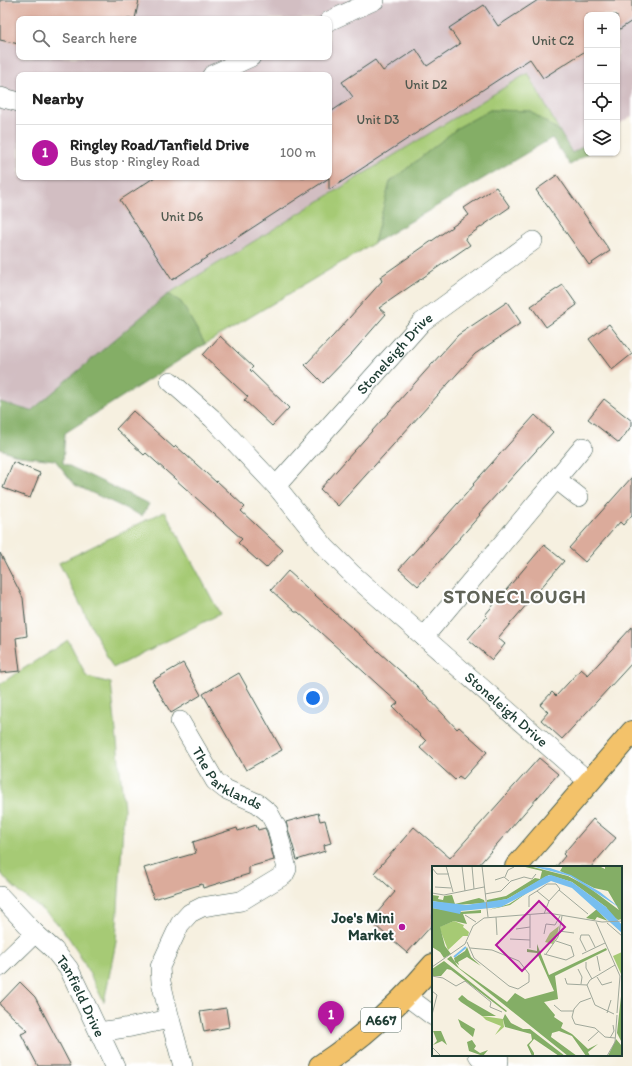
<!DOCTYPE html>
<html lang="en">
<head>
<meta charset="utf-8">
<style>
  :root { --surface:#fff; --page:#f6f6f6; --text:#222; --muted:#767676; --line:#e0e0e0; --accent:#b5179e }
  body { margin:0; font-family:Itim,sans-serif; background:var(--page); color:var(--text) }
  .controls { position:absolute; right:12px; top:12px; display:grid; overflow:hidden; border-radius:8px; box-shadow:0 1px 3px #0004 }
  .controls button { width:36px; height:36px; display:grid; place-items:center; padding:0; border:0; border-bottom:1px solid var(--line); background:var(--surface); color:var(--text); font:20px sans-serif }
  .you { position:absolute; left:313px; top:698px; width:14px; height:14px; margin:-10px; border:3px solid #fff; border-radius:50%; background:#1a73e8; box-shadow:0 0 0 6px #1a73e833 }
  .badge { display:grid; place-items:center; width:26px; height:26px; border-radius:50%; background:var(--accent); color:#fff; font-size:13px; font-weight:700 }
  .pin { position:absolute; translate:-50% -33px; filter:drop-shadow(0 1px 2px #0008) }
  .pin::after { content:''; position:absolute; top:21px; width:14px; height:12px; background:inherit; clip-path:polygon(0 0,100% 0,50% 100%) }
  .list { margin:0; padding:0; list-style:none }
  h2 { display:flex; justify-content:space-between; align-items:center; height:52px; margin:0; padding:0 16px; font-size:17px }
  h2 small { font-size:13px; font-weight:400; color:var(--muted) }
  .list li { display:grid; grid-template-columns:26px 1fr auto; gap:12px; align-items:center; box-sizing:border-box; height:56px; padding:0 16px; border-top:1px solid var(--line) }
  .list b { display:block; font-size:15px; white-space:nowrap }
  .list p { margin:0; font-size:13px; white-space:nowrap; color:var(--muted) }
  .list em { font-size:13px; font-style:normal; color:var(--muted) }
  .icon { flex:none; width:22px; height:22px; fill:none; stroke:currentColor; stroke-width:2; stroke-linecap:round; stroke-linejoin:round }
  .map { position:relative; flex:none; width:632px; height:1066px; overflow:hidden }
  .search { position:absolute; background:var(--surface); box-shadow:0 1px 3px #0004; left:16px; top:16px; width:316px; height:44px; display:flex; align-items:center; gap:10px; box-sizing:border-box; padding:0 14px; border-radius:8px; color:var(--muted); font-size:15px }
  .panel { position:absolute; background:var(--surface); box-shadow:0 1px 3px #0004; left:16px; top:72px; width:316px; height:108px; border-radius:8px }
  .map>svg:first-child { display:block }
  .industrial { fill:#d2bec2; fill-rule:evenodd }
  .green { fill:#a6ca74; stroke:#628454 }
  .forest { fill:#84ae66; stroke:#52764d }
  .building { fill:#dbab9b }
  .lines { fill:none; stroke-linecap:round; stroke-linejoin:round }
  .minor-casing { stroke:#3f584e; stroke-width:20 }
  .primary-casing { stroke:#3f584e; stroke-width:24 }
  .minor { stroke:#fff; stroke-width:19 }
  .primary { stroke:#f3c26a; stroke-width:22 }
  .poi-dot { fill:#b5179e; stroke:#fff; stroke-width:1.5 }
  .labels { text-anchor:middle; dominant-baseline:central; stroke-width:4; stroke-linejoin:round; paint-order:stroke }
  .number-label { font-size:13px; fill:#4e584e }
  .shield { fill:#fff; stroke:#627771; stroke-width:1 }
  .shield-label { font-size:14px; font-weight:bold; fill:#1f3d34 }
  .street-label { font-size:15px; fill:#1f3d34; stroke:#fff }
  .poi-label { font-size:15px; font-weight:bold; fill:#1f3d34; stroke:#fff; text-anchor:end }
  .district-label { font-size:19px; font-weight:bold; letter-spacing:1px; fill:#616458; stroke:#fff }
  .inset-river { fill:none; stroke:#77beef; stroke-width:2 }
  .inset-road { fill:none; stroke:#a0a89b; stroke-width:1 }
  .view { fill:#b5179e; fill-opacity:0.15; stroke:#b5179e; stroke-width:2 }
  .inset-edge { fill:none; stroke:#1f3d34; stroke-width:2 }
</style>
</head>
<body>
<div class="map">
<svg width="632" height="1066" viewBox="0 0 632 1066">
  <rect width="100%" height="100%" fill="#fff"/>
  <filter id="ink" filterUnits="userSpaceOnUse"><feTurbulence type="fractalNoise" baseFrequency=".025" numOctaves="2"/><feDisplacementMap in="SourceGraphic" scale="8" xChannelSelector="R" yChannelSelector="G"/><feConvolveMatrix kernelMatrix="1 2 1 2 8 2 1 2 1" color-interpolation-filters="sRGB"/></filter>
  <filter id="wash" filterUnits="userSpaceOnUse"><feTurbulence type="fractalNoise" baseFrequency=".012" numOctaves="4" result="noise"/><feDisplacementMap in="SourceGraphic" scale="16" xChannelSelector="R" yChannelSelector="G"/><feGaussianBlur stdDeviation="0.9" result="paint"/><feColorMatrix in="noise" values="0 0 0 0 0 0 0 0 0 0 0 0 0 0 0 0 0 1.4 0 .05"/><feComposite in="paint" operator="in"/></filter>
  <g filter="url(#wash)">
    <rect width="100%" height="100%" fill="#f6f0e0"/>
    <path class="industrial" d="M0,0H632V116L617,125V15H587V144L572,153L528,73L168,294L31,411L0,402ZM19,19H329V57H19ZM19,75H329V177H19Z"/>
    <path class="green" d="M528,73L560,132L530,111L490,110L459,127L390,182L374,243L205,344L181,302L168,294Z
      M165,511L220,614L113,668L59,563Z
      M68,640L87,677L111,683L124,809L116,942L104,1002C89,974 77,944 55,921C38,904 14,892 0,872V684Z"/>
    <path class="forest" d="M490,110L530,111L560,132L572,153L587,144V153H589L570,165L552,138L374,243L390,182L459,127Z
      M168,294L181,302L205,344L65,433L63,463L149,504L142,516L75,485L55,460L20,456L0,449V402L31,411Z"/>
    <g id="blocks">
      <path class="building" d="M0,0H139L135,19H19V44L0,40Z
        M538,0H632V21L617,31V15H587V50L543,78L530,59L329,190V178L172,280L120,200L155,177H329V113L353,97L342,82L375,60L383,71L416,49L427,66L460,44L449,28L484,5L498,26Z
        M557,175L610,251L589,265L536,190Z
        M496,187L510,207L465,238L470,245L379,308L386,314L352,353L323,383L305,365L333,336L382,281L380,277L469,215L464,208Z
        M563,285L577,305L546,327L531,306Z
        M507,302L521,323L475,354L338,506L320,489L458,335Z
        M609,324L632,354L612,370L589,339Z
        M220,336L253,367L250,370L289,408L272,426L244,400L248,397L203,355Z
        M604,399L632,421V425L619,443L588,419Z
        M133,411L174,448L176,446L216,482L217,481L245,507L241,511L283,550L266,568L238,543L242,539L146,453L144,455L116,429Z
        M535,415L553,432L479,514L480,515L418,586L399,569L474,485L473,484Z
        M13,462L40,473L30,498L3,488Z
        M632,477V515L623,525L620,522L585,562L569,548Z
        M544,545L564,561L498,638L505,644L492,660L468,639L487,617L485,615Z
        M0,553L23,598L27,636L16,638L20,671L0,673Z
        M288,571L416,685L457,729L459,727L487,752L463,779L459,776L455,780L420,748L426,741L393,707L398,703L298,612H295L271,590Z
        M632,627V663L562,739L541,720L548,712L540,705L552,692L556,696L581,669L588,675Z
        M183,663L201,695L171,713L152,681Z
        M239,673L282,750L246,770L203,694Z
        M539,758L558,774L477,867H433V924L407,953L370,921L395,892L374,873L414,827L450,858Z
        M318,813L320,821L325,820L331,843L324,845L325,851L297,860L286,822Z
        M593,819L616,838L591,867H556L565,856L563,854Z
        M256,825L258,830L265,828L267,832L274,860L249,867V874L203,888L202,884L154,899L144,868L196,853L193,842L237,828L238,831Z
        M20,982L35,997L71,1066H38L21,1034L28,1031L0,1005V1003Z
        M226,1008L229,1027L204,1032L200,1012Z"/>
    </g>
  </g>
  <g filter="url(#ink)">
    <use href="#blocks" fill-opacity="0" stroke="#3f584e" stroke-width="1"/>
    <g class="lines">
      <defs>
        <g id="minor">
          <path d="M329,21L375,0"/>
          <path d="M212,75L251,57"/>
          <path d="M0,97L19,102"/>
          <path id="s1" d="M170,381L213,419L276,486L325,547L352,574L588,781"/>
          <path d="M556,479L579,497"/>
          <path id="s2" d="M276,486L422,322L533,241"/>
          <path d="M424,637L583,447"/>
          <path id="s3" d="M180,721L215,781L225,789L257,803L269,813L277,828L287,869L284,875L241,901L202,907L190,913L180,924L160,967L161,982L170,1019L183,1066"/>
          <path id="s4" d="M0,896L35,933L54,950L69,969L115,1066"/>
          <path d="M0,967L35,933"/>
          <path d="M405,995L433,1016"/>
          <path d="M99,1032L131,1027L170,1019"/>
          <path d="M478,1055L487,1066"/>
          <path d="M498,1055L499,1060L498,1066"/>
        </g>
        <path id="primary" d="M516,867L632,732
          M320,1066C362,1038 400,1004 433,965"/>
      </defs>
      <use href="#minor" class="minor-casing"/>
      <use href="#primary" class="primary-casing"/>
      <use href="#minor" class="minor"/>
      <use href="#primary" class="primary"/>
    </g>
  </g>
  <circle class="poi-dot" cx="402" cy="927" r="4"/>
  <g class="labels">
    <g class="number-label">
      <text x="553" y="40">Unit C2</text>
      <text x="426" y="84">Unit D2</text>
      <text x="378" y="119">Unit D3</text>
      <text x="182" y="216">Unit D6</text>
    </g>
    <rect class="shield" x="361" y="1008" width="40" height="24" rx="3"/>
    <g class="shield-label">
      <text x="381" y="1020">A667</text>
    </g>
    <g class="street-label">
      <text stroke="none"><textPath href="#s2" startOffset="178">Stoneleigh Drive</textPath></text>
      <text stroke="none"><textPath href="#s1" startOffset="471">Stoneleigh Drive</textPath></text>
      <text stroke="none"><textPath href="#s3" startOffset="77">The Parklands</textPath></text>
      <text stroke="none"><textPath href="#s4" startOffset="130">Tanfield Drive</textPath></text>
    </g>
    <g class="poi-label">
      <text x="394" y="918">Joe's Mini<tspan x="394" dy="17">Market</tspan></text>
    </g>
    <g class="district-label">
      <text x="515" y="596">STONECLOUGH</text>
    </g>
  </g>
  <g transform="translate(432 866)">
    <rect width="190" height="190" fill="#f6f0e0"/>
    <path d="M22,55L32,59L31,61L37,66L36,70H31L16,84L7,61ZM127,60L125,70L121,78L113,76L118,67ZM190,86V106L189,108L181,90ZM50,150L71,153L72,161L63,169L69,160L54,154Z" fill="#a6ca74"/>
    <path d="M89,0H97L136,10L155,20L187,44L176,25L162,22L128,5L131,0H167L173,3V0H190V53L186,54L179,49L174,41L140,16L117,9L75,33L55,37V34L74,30L103,12L108,13L110,5ZM99,24L78,39L56,44L77,38ZM0,29L7,30L6,33L11,34L12,30L20,29L23,38L47,32L52,34L53,37L24,39L0,35ZM0,42L28,46L49,44V47L31,48L35,58L22,55L8,61L13,80L19,88L12,92L8,86L0,81ZM165,43L169,48L176,55L165,51L163,54L154,52ZM105,78L117,109L174,82L175,84L123,110L126,133L112,136L123,149L122,151L131,157L129,162L140,168L156,183L166,178L156,186L158,190H154L140,170L127,165L120,167L119,171L145,190H136L15,93L19,90L27,102L75,136L83,127L93,133L122,125L105,87L95,86V83L105,85ZM35,81L39,91L49,100L35,91L26,96L27,99L23,96L22,92L33,85ZM12,95L75,145L74,146L19,104L15,103L9,110H0V103ZM190,121V174L189,175L185,167ZM30,129L36,134L64,150H50L29,136L26,133ZM73,148L79,157L91,163H98L133,190H127L102,173L97,179L102,187V190H100L95,179L100,174L99,168L73,161L71,153ZM26,153L43,163L41,171L29,161ZM1,165H9L15,179L10,175L1,179L5,175ZM184,173L189,179L190,190H176ZM40,174L44,180L42,183L48,187L56,184L51,190L37,185L35,176Z" fill="#84ae66"/>
    <path d="M99,0L118,2L139,9L168,26L188,42L138,10ZM119,9L140,16L174,41L190,59V67L140,22L119,15L69,41L29,45L28,48L0,42V35L34,39L75,33L114,10Z" fill="#77beef"/>
    <path class="inset-river" d="M22,91L34,81"/>
    <path class="inset-road" d="M14,0L21,26M30,0L33,25M40,0L42,23M50,0L56,51M0,2L5,8H17M73,11L76,4L82,1M63,14L72,11L77,15M115,18H124L128,23L117,35L105,25ZM3,21L19,22M127,24L156,48M0,27L12,29L52,21M53,28L69,25L79,15L92,11L100,13L104,8M97,41V30L105,25M112,48L117,35M33,49L44,56M98,49V82M64,51L65,69M164,56L188,110L185,147M175,57L190,70M84,63L98,61M127,65L142,67M112,68L114,58L123,59L128,50M78,73L98,74M35,76L42,92L77,120L86,123L97,116V108L87,95L60,84L38,82M154,85L148,73L149,69H157L163,81M112,88L134,94L142,90L139,80L124,75M114,88L126,71L130,50M150,88L173,77M165,90L168,105M154,96V102L160,113M0,101L33,78L41,60L52,52L116,47L170,56L190,55M146,103L150,111L149,118M0,110L11,112L24,120L33,115L59,136L58,141L70,146M165,111L170,119L180,116M133,112L135,118L155,119M0,125L5,129L0,149M159,132L148,136L142,143L140,151L143,158L163,162L173,171L183,172M122,139L129,145H141M175,147L179,134M182,148L163,139L155,119L158,114L183,99M178,172L182,165L181,159M156,175L167,165M0,181L9,190M175,190L183,176L185,149"/>
    <path class="view" d="M107,35L133,61L90,105L64,79Z"/>
    <rect width="190" height="190" class="inset-edge"/>
  </g>
</svg>
<div class="controls">
<button>+</button>
<button>−</button>
<button><svg class="icon" aria-label="locate" viewBox="0 0 24 24"><circle cx="12" cy="12" r="6"/><path d="M12 2v4M12 18v4M2 12h4M18 12h4"/></svg></button>
<button><svg class="icon" aria-label="layers" viewBox="0 0 24 24"><path d="M12 4l9 5-9 5-9-5zM3 14l9 5 9-5"/></svg></button>
</div>
<div class="you"></div>
<div class="pin badge" style="left:331px;top:1034px">1</div>
<div class="search"><svg class="icon" aria-label="search" viewBox="0 0 24 24"><circle cx="10" cy="10" r="6"/><path d="M15 15l6 6"/></svg>Search here</div>
<section class="panel">
<h2>Nearby<small></small></h2>
<ul class="list">
<li><span class="badge">1</span><div><b>Ringley Road/Tanfield Drive</b><p>Bus stop · Ringley Road</p></div><em>100 m</em></li>
</ul>
</section>
</div>
</body>
</html>
